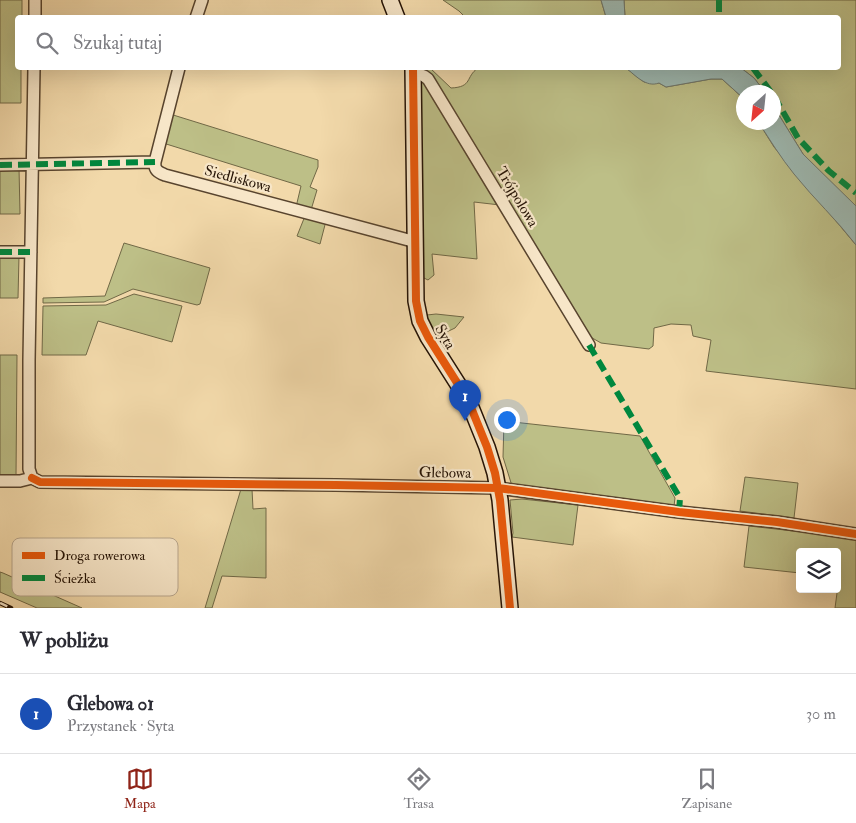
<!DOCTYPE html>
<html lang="pl">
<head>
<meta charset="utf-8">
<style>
  :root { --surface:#fff; --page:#f7f7f7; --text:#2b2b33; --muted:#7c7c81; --line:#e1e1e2; --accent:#8f2418 }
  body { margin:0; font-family:"IM FELL Double Pica",serif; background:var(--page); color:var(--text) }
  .controls { position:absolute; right:15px; bottom:15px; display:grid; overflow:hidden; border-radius:5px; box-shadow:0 5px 20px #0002 }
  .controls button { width:45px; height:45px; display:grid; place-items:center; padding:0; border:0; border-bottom:1px solid var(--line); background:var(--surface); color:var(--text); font:25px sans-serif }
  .compass { position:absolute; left:736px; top:85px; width:45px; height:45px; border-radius:50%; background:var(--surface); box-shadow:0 5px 20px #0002; rotate:207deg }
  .you { position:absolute; left:506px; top:419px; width:18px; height:18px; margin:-12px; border:4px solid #fff; border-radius:50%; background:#1a73e8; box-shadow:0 0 0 8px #1a73e833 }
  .badge { display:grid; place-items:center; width:32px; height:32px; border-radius:50%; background:var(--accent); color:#fff; font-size:16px; font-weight:700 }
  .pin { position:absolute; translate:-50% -41px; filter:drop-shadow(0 1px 2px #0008) }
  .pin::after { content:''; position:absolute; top:26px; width:18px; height:15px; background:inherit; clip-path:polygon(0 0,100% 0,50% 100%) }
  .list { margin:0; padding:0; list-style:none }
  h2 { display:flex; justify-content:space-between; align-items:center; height:65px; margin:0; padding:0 20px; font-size:21px }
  h2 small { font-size:16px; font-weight:400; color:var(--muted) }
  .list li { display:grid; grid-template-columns:32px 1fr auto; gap:15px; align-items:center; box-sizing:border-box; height:80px; padding:0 20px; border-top:1px solid var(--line) }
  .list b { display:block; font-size:19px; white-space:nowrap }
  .list p { margin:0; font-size:16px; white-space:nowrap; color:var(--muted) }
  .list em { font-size:16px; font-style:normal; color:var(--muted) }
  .icon { flex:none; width:28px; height:28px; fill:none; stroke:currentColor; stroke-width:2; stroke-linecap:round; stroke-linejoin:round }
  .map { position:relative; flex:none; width:856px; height:608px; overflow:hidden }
  .search { position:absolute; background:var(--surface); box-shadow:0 5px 20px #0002; left:15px; right:15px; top:15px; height:55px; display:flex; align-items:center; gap:12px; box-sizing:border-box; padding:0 18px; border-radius:5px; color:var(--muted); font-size:19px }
  .sheet { height:145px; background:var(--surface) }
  nav { display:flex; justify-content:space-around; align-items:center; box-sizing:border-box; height:70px; border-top:1px solid var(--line); background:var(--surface); font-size:14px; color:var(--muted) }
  nav a { display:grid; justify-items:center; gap:2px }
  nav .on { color:var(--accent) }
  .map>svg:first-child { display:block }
  .green { fill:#bdbf87; stroke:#706846 }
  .water { fill:#9db9b2; stroke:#6d766c }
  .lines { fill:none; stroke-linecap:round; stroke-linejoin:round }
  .street-casing { stroke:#58442e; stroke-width:14 }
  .secondary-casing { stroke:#241204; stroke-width:18 }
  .street { stroke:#f7e6c8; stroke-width:11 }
  .secondary { stroke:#f7e6c8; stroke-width:15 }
  .rail-casing { stroke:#241204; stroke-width:4.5 }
  .rail { stroke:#f7e6c8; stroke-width:2.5; stroke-dasharray:8; stroke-linecap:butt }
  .quiet { stroke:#00873e; stroke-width:6; stroke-dasharray:12 6; stroke-linecap:butt }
  .cycleway-casing { stroke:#f7e6c8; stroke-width:11 }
  .cycleway { stroke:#e8590c; stroke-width:8 }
  .labels { text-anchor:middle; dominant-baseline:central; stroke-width:4.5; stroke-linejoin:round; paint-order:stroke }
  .street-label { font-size:15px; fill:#241204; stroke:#f7e6c8 }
  .key { fill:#f7e6c8; stroke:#b8a68d; stroke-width:1 }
  .key-label { font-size:14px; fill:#241204 }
</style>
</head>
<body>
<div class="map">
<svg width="856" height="608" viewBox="0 0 856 608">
  <rect width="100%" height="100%" fill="#f2d9aa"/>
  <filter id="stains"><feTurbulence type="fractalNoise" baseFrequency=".004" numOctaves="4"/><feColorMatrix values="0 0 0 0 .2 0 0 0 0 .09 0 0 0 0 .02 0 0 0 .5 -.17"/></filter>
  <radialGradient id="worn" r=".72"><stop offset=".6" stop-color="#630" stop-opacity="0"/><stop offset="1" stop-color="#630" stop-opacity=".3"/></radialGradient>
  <path class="green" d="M0,0H22V17L18,18V68H21V103H0Z
    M443,0H601L606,17H465L459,11Z
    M624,0H856V207L803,154L774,107V92H765L754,78L741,68H838V18L625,17Z
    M424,68H430L451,88C473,87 465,77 478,68H626L644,82L659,83L666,87L711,79H722L743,98L744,122L759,123L774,147L856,245V389L706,371L711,340L693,336L691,325L671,324L654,328L653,346L649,349L601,343L587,335L424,70Z
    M423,82L427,85L500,205L474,202L477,259L432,254L434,275L428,280L422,277L420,84Z
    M170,114L318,160V167L310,187L317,190L311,210L296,207L301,186L163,143Z
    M0,168H19L20,214H0Z
    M305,216L326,221L320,244L297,236Z
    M124,243L210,268L200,304L197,305L133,289L104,302L43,303V298L105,296Z
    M0,256H19L18,298H0Z
    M134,294L182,306L172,342L98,321L86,355H42L43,306L106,305Z
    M436,314L464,317L455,328L434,338L429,327L427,315Z
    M0,355H17L16,476H0Z
    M504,421L640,436L675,498L674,506L512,486L503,457Z
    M745,477L798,483L794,518L740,511Z
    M241,489H252L253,509L266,508V578L222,576L212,608H205Z
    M522,499L578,505L573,545L512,537L513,533L510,500Z
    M749,526L856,538V608H835L839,578L837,577V552H800V573L744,567Z
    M0,572L3,573L82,608H37L0,592Z"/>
  <path class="water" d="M601,0H624L625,17H606Z
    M626,68H741L754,78L765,92H744L743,98L722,79H711L666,87L659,83C646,88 635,75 626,68Z
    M774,107L803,154L856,206V245C837,220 814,199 794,174C781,158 770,140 759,123L774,122Z"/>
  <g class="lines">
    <defs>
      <path id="street" d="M35,18V0
        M196,18L202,0
        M179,68L155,162C154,170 158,172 165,175L416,242
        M414,72L424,76L428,79L589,345
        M0,165L155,162
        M0,252H31
        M32,478L40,482L336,485L498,488L679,512L777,522L856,534
        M32,478L29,469V360L34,68
        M0,481H20L32,478"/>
      <path id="secondary" d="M390,0L397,18
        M413,68L416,301L420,321L428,337L468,400L487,447L495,473L500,500L510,608"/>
    </defs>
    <use href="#street" class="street-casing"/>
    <use href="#secondary" class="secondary-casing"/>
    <use href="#street" class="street"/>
    <use href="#secondary" class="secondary"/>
    <defs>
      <path id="rail" d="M0,603L11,608"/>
    </defs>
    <use href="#rail" class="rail-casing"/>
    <use href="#rail" class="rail"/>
    <path class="quiet" d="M719,0V14L722,18
      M753,68L771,92
      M774,96L798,138L829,171L856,193
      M0,165L155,162
      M0,252H31
      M589,345L680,498L679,512"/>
    <defs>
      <path id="cycleway" d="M413,68L416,301L420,321L428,337L468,400L487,447L495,473L500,500L510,608
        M32,478L40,482L336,485L498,488L679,512L777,522L856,534"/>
    </defs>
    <use href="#cycleway" class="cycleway-casing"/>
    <use href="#cycleway" class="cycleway"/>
  </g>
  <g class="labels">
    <g class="street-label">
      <text transform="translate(238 179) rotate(15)">Siedliskowa</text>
      <text transform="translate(517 197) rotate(59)">Trójpolowa</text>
      <text transform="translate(445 337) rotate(60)">Syta</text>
      <text transform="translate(445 473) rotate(1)">Glebowa</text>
    </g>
  </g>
  <rect x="12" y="538" width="166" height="58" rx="8" class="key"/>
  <rect x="22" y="552" width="23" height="7" fill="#e8590c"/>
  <rect x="22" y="575" width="23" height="6" fill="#00873e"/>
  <g class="key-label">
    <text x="54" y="560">Droga rowerowa</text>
    <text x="54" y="583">Ścieżka</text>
  </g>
  <rect width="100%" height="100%" filter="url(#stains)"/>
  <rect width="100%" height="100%" fill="url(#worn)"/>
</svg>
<div class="controls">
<button><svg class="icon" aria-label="layers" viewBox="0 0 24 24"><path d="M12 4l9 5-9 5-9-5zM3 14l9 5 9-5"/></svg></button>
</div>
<svg class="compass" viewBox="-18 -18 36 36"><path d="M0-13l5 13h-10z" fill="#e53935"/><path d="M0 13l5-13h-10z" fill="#7c7c81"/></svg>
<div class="you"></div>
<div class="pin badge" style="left:465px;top:421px;background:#1a4fb4">1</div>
<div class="search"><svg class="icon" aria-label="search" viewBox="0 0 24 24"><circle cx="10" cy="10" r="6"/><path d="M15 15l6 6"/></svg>Szukaj tutaj</div>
</div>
<section class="sheet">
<h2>W pobliżu<small></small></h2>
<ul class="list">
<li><span class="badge" style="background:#1a4fb4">1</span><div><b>Glebowa 01</b><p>Przystanek · Syta</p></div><em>30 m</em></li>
</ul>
</section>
<nav>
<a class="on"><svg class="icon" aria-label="map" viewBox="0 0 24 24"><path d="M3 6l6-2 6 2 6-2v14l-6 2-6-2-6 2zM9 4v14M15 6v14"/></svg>Mapa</a>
<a><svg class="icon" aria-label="directions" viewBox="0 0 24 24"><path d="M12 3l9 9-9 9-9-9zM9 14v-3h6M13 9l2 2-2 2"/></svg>Trasa</a>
<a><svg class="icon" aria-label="saved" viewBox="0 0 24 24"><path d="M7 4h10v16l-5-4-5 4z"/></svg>Zapisane</a>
</nav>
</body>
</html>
